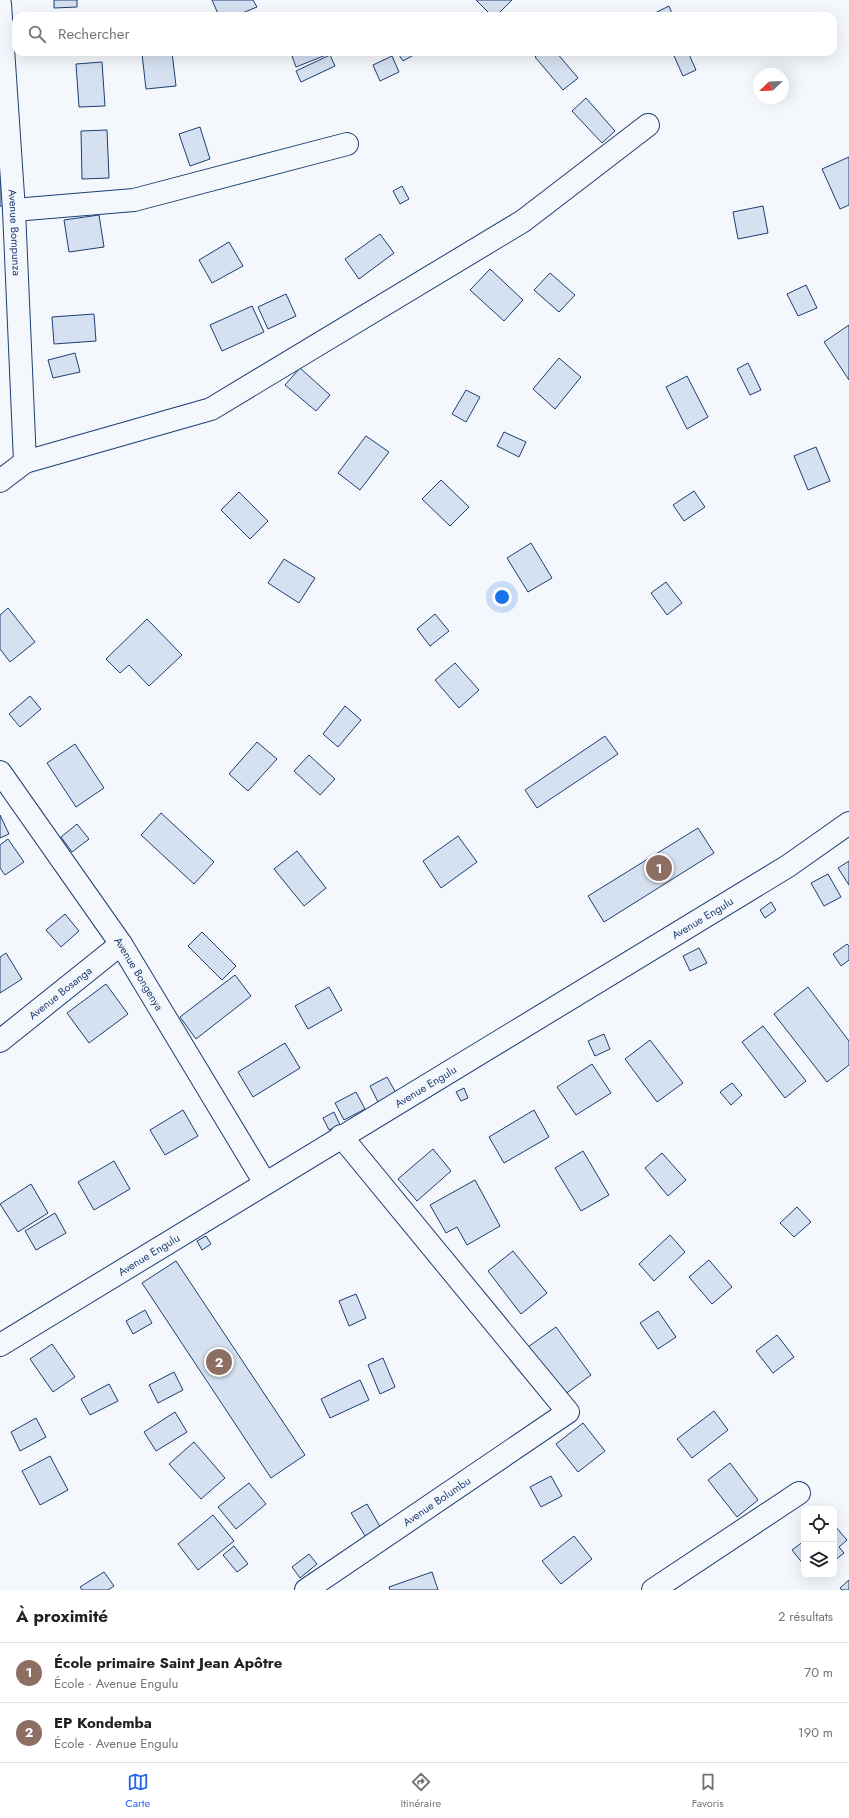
<!DOCTYPE html>
<html lang="fr">
<head>
<meta charset="utf-8">
<style>
  :root { --surface:#fff; --page:#f2f2f2; --text:#202124; --muted:#757577; --line:#e0e0e0; --accent:#2563eb }
  body { margin:0; font-family:Jost,sans-serif; background:var(--page); color:var(--text) }
  .controls { position:absolute; right:12px; bottom:12px; display:grid; overflow:hidden; border-radius:8px; box-shadow:0 4px 16px #0002 }
  .controls button { width:36px; height:36px; display:grid; place-items:center; padding:0; border:0; border-bottom:1px solid var(--line); background:var(--surface); color:var(--text); font:20px sans-serif }
  .compass { position:absolute; left:753px; top:68px; width:36px; height:36px; border-radius:50%; background:var(--surface); box-shadow:0 4px 16px #0002; rotate:247deg }
  .you { position:absolute; left:502px; top:597px; width:14px; height:14px; margin:-10px; border:3px solid #fff; border-radius:50%; background:#1a73e8; box-shadow:0 0 0 6px #1a73e833 }
  .badge { display:grid; place-items:center; width:26px; height:26px; border-radius:50%; background:var(--accent); color:#fff; font-size:13px; font-weight:700 }
  .pin { position:absolute; translate:-50% -50%; border:2px solid #fff; box-shadow:0 1px 4px #0006 }
  .list { margin:0; padding:0; list-style:none }
  h2 { display:flex; justify-content:space-between; align-items:center; height:52px; margin:0; padding:0 16px; font-size:17px }
  h2 small { font-size:13px; font-weight:400; color:var(--muted) }
  .list li { display:grid; grid-template-columns:26px 1fr auto; gap:12px; align-items:center; box-sizing:border-box; height:60px; padding:0 16px; border-top:1px solid var(--line) }
  .list b { display:block; font-size:15px; white-space:nowrap }
  .list p { margin:0; font-size:13px; white-space:nowrap; color:var(--muted) }
  .list em { font-size:13px; font-style:normal; color:var(--muted) }
  .icon { flex:none; width:22px; height:22px; fill:none; stroke:currentColor; stroke-width:2; stroke-linecap:round; stroke-linejoin:round }
  .map { position:relative; flex:none; width:849px; height:1590px; overflow:hidden }
  .search { position:absolute; background:var(--surface); box-shadow:0 4px 16px #0002; left:12px; right:12px; top:12px; height:44px; display:flex; align-items:center; gap:10px; box-sizing:border-box; padding:0 14px; border-radius:12px; color:var(--muted); font-size:15px }
  .sheet { height:172px; background:var(--surface) }
  nav { display:flex; justify-content:space-around; align-items:center; box-sizing:border-box; height:56px; border-top:1px solid var(--line); background:var(--surface); font-size:11px; color:var(--muted) }
  nav a { display:grid; justify-items:center; gap:2px }
  nav .on { color:var(--accent) }
  .map>svg:first-child { display:block }
  .building { fill:#d5e0f0; stroke:#1d3f73 }
  .lines { fill:none; stroke-linecap:round; stroke-linejoin:round }
  .minor-casing { stroke:#1d3f73; stroke-width:24 }
  .minor { stroke:#f4f7fb; stroke-width:22 }
  .labels { text-anchor:middle; dominant-baseline:central; stroke-width:3; stroke-linejoin:round; paint-order:stroke }
  .street-label { font-size:11px; fill:#1d3f73; stroke:#f4f7fb }
</style>
</head>
<body>
<div class="map">
<svg width="849" height="1590" viewBox="0 0 849 1590">
  <rect width="100%" height="100%" fill="#f4f7fb"/>
  <path class="building" d="M54,0H77V7L54,8Z
    M212,0H253L257,7L235,16H219Z
    M476,0H512L496,16H492Z
    M669,6L673,16H649Z
    M172,52L176,86L146,89L142,54Z
    M301,52H330L331,53L296,67L292,56Z
    M397,52H419L403,61Z
    M541,52H556L578,78L563,90L535,57Z
    M683,52H688L696,70L683,76L674,56Z
    M330,55L335,66L301,82L296,71Z
    M392,56L399,72L380,81L373,65Z
    M102,62L105,106L79,107L76,64Z
    M586,98L615,131L602,143L572,111Z
    M200,127L210,159L190,166L179,134Z
    M107,130L109,178L82,179L81,131Z
    M849,157V205L840,209L822,169Z
    M0,184H2L3,206H0Z
    M402,186L409,199L400,204L393,191Z
    M763,206L768,233L738,239L733,212Z
    M99,215L104,247L69,252L64,220Z
    M380,234L394,253L359,279L345,259Z
    M229,242L243,266L212,283L199,260Z
    M490,269L523,300L504,321L470,290Z
    M550,273L575,295L559,312L534,290Z
    M806,285L817,308L798,316L787,294Z
    M286,294L296,316L268,329L258,307Z
    M252,306L264,332L222,351L210,325Z
    M94,314L96,341L54,344L52,317Z
    M849,325V380L824,342Z
    M75,353L80,372L53,378L48,360Z
    M559,358L581,377L555,409L533,389Z
    M748,363L761,390L750,395L737,369Z
    M300,368L330,395L316,411L285,385Z
    M687,376L708,417L687,429L666,387Z
    M466,390L480,397L466,422L452,414Z
    M504,432L526,442L519,457L497,446Z
    M366,436L389,452L360,490L338,473Z
    M816,447L830,481L808,490L794,456Z
    M441,480L469,507L450,526L422,499Z
    M694,491L705,507L684,521L673,505Z
    M239,492L268,521L250,539L221,510Z
    M531,543L552,578L528,592L507,558Z
    M284,559L315,578L299,603L268,583Z
    M666,582L682,603L667,615L651,593Z
    M8,608L35,642L10,662L0,649V615Z
    M435,614L449,631L430,646L417,629Z
    M147,619L182,655L149,686L129,665L120,673L106,659Z
    M455,663L479,690L459,708L435,680Z
    M30,696L41,709L20,727L9,714Z
    M345,706L361,720L338,747L323,734Z
    M605,736L618,754L537,808L525,790Z
    M257,742L277,759L248,791L229,774Z
    M75,744L104,788L76,807L47,763Z
    M309,755L335,779L320,795L294,771Z
    M161,813L214,862L194,884L141,835Z
    M0,815L9,834L0,838Z
    M77,824L89,839L72,852L61,837Z
    M698,828L714,853L604,922L588,896Z
    M458,836L477,862L441,888L423,861Z
    M8,839L24,862L5,875L0,868V845Z
    M297,851L326,888L304,906L274,869Z
    M849,861V885L838,868Z
    M828,874L841,897L824,906L811,883Z
    M771,902L776,910L765,918L760,910Z
    M65,914L79,931L61,947L46,930Z
    M202,932L236,966L222,980L188,946Z
    M847,944L849,946V960L841,966L833,954Z
    M699,948L707,963L690,971L683,956Z
    M6,953L22,979L0,993V957Z
    M235,975L251,996L196,1039L180,1017Z
    M106,984L128,1014L89,1043L67,1013Z
    M329,987L342,1010L308,1029L295,1006Z
    M808,987L849,1041V1065L827,1082L774,1014Z
    M763,1026L806,1081L785,1098L742,1042Z
    M604,1034L610,1049L595,1056L588,1041Z
    M650,1040L683,1083L657,1102L625,1059Z
    M285,1043L300,1068L253,1097L238,1072Z
    M592,1064L611,1093L576,1115L557,1087Z
    M387,1077L396,1093L378,1102L370,1086Z
    M732,1083L742,1095L731,1105L720,1092Z
    M464,1088L468,1098L461,1101L456,1092Z
    M356,1092L365,1109L344,1120L335,1103Z
    M183,1110L198,1136L165,1155L150,1130Z
    M534,1110L549,1137L504,1163L489,1137Z
    M334,1112L340,1125L329,1130L323,1118Z
    M433,1149L451,1171L417,1201L398,1179Z
    M583,1151L609,1195L581,1211L555,1168Z
    M662,1153L686,1180L668,1196L645,1168Z
    M114,1161L130,1189L94,1210L78,1182Z
    M475,1180L500,1226L467,1245L457,1227L446,1233L430,1205Z
    M31,1184L48,1213L18,1232L0,1204Z
    M797,1207L811,1222L794,1237L780,1223Z
    M55,1213L66,1233L36,1250L25,1231Z
    M670,1235L685,1252L654,1281L639,1264Z
    M206,1236L211,1244L202,1250L197,1241Z
    M513,1251L547,1293L521,1314L488,1271Z
    M709,1260L732,1287L712,1304L689,1277Z
    M176,1261L305,1455L271,1478L142,1283Z
    M356,1294L366,1318L349,1326L339,1301Z
    M145,1310L152,1323L133,1334L126,1321Z
    M658,1311L676,1337L658,1349L640,1323Z
    M556,1327L591,1375L564,1395L528,1347Z
    M777,1335L794,1357L773,1373L756,1351Z
    M52,1344L75,1377L53,1392L30,1359Z
    M383,1358L395,1387L380,1394L368,1365Z
    M174,1372L183,1390L158,1403L149,1385Z
    M360,1380L369,1400L330,1418L321,1399Z
    M109,1384L118,1401L90,1415L81,1399Z
    M714,1411L728,1430L692,1458L677,1439Z
    M175,1412L187,1432L156,1451L144,1432Z
    M36,1418L46,1437L20,1451L11,1432Z
    M583,1423L605,1451L578,1472L556,1444Z
    M194,1442L225,1478L201,1499L169,1464Z
    M50,1456L68,1490L40,1505L22,1471Z
    M730,1463L758,1500L737,1517L708,1480Z
    M551,1476L562,1496L541,1507L530,1487Z
    M249,1483L266,1504L236,1529L218,1507Z
    M367,1504L382,1530L367,1539L351,1513Z
    M213,1515L234,1541L198,1570L178,1544Z
    M834,1525L847,1540L839,1547L844,1553L834,1561Z
    M574,1536L592,1559L561,1584L542,1561Z
    M804,1541V1565L792,1550Z
    M234,1546L248,1564L237,1572L223,1555Z
    M309,1554L317,1564L300,1578L292,1567Z
    M104,1572L114,1586L108,1590H82L80,1587Z
    M432,1572L438,1590H390L389,1587Z
    M849,1580V1590H842L840,1588Z"/>
  <g class="lines">
    <defs>
      <g id="minor">
        <path id="s1" d="M0,4L14,210L25,462"/>
        <path d="M14,210L134,200L347,144"/>
        <path d="M0,481L25,462L211,409L523,221L648,125"/>
        <path id="s2" d="M0,772L121,944L265,1183"/>
        <path id="s3" d="M0,1041L121,944"/>
        <path id="s4" d="M0,1345L788,866L849,823"/>
        <path id="s5" d="M306,1590L568,1412L341,1136"/>
        <path d="M653,1590L799,1493"/>
      </g>
    </defs>
    <use href="#minor" class="minor-casing"/>
    <use href="#minor" class="minor"/>
  </g>
  <g class="labels">
    <g class="street-label">
      <text stroke="none"><textPath href="#s1" startOffset="229">Avenue Bompunza</textPath></text>
      <text stroke="none"><textPath href="#s4" startOffset="822">Avenue Engulu</textPath></text>
      <text stroke="none"><textPath href="#s2" startOffset="245">Avenue Bongenya</textPath></text>
      <text stroke="none"><textPath href="#s3" startOffset="77">Avenue Bosanga</textPath></text>
      <text stroke="none"><textPath href="#s4" startOffset="498">Avenue Engulu</textPath></text>
      <text stroke="none"><textPath href="#s4" startOffset="174">Avenue Engulu</textPath></text>
      <text stroke="none"><textPath href="#s5" startOffset="158">Avenue Bolumbu</textPath></text>
    </g>
  </g>
</svg>
<div class="controls">
<button><svg class="icon" aria-label="locate" viewBox="0 0 24 24"><circle cx="12" cy="12" r="6"/><path d="M12 2v4M12 18v4M2 12h4M18 12h4"/></svg></button>
<button><svg class="icon" aria-label="layers" viewBox="0 0 24 24"><path d="M12 4l9 5-9 5-9-5zM3 14l9 5 9-5"/></svg></button>
</div>
<svg class="compass" viewBox="-18 -18 36 36"><path d="M0-13l5 13h-10z" fill="#e53935"/><path d="M0 13l5-13h-10z" fill="#757577"/></svg>
<div class="you"></div>
<div class="pin badge" style="left:659px;top:868px;background:#8d6e63">1</div>
<div class="pin badge" style="left:219px;top:1362px;background:#8d6e63">2</div>
<div class="search"><svg class="icon" aria-label="search" viewBox="0 0 24 24"><circle cx="10" cy="10" r="6"/><path d="M15 15l6 6"/></svg>Rechercher</div>
</div>
<section class="sheet">
<h2>À proximité<small>2 résultats</small></h2>
<ul class="list">
<li><span class="badge" style="background:#8d6e63">1</span><div><b>École primaire Saint Jean Apôtre</b><p>École · Avenue Engulu</p></div><em>70 m</em></li>
<li><span class="badge" style="background:#8d6e63">2</span><div><b>EP Kondemba</b><p>École · Avenue Engulu</p></div><em>190 m</em></li>
</ul>
</section>
<nav>
<a class="on"><svg class="icon" aria-label="map" viewBox="0 0 24 24"><path d="M3 6l6-2 6 2 6-2v14l-6 2-6-2-6 2zM9 4v14M15 6v14"/></svg>Carte</a>
<a><svg class="icon" aria-label="directions" viewBox="0 0 24 24"><path d="M12 3l9 9-9 9-9-9zM9 14v-3h6M13 9l2 2-2 2"/></svg>Itinéraire</a>
<a><svg class="icon" aria-label="saved" viewBox="0 0 24 24"><path d="M7 4h10v16l-5-4-5 4z"/></svg>Favoris</a>
</nav>
</body>
</html>
